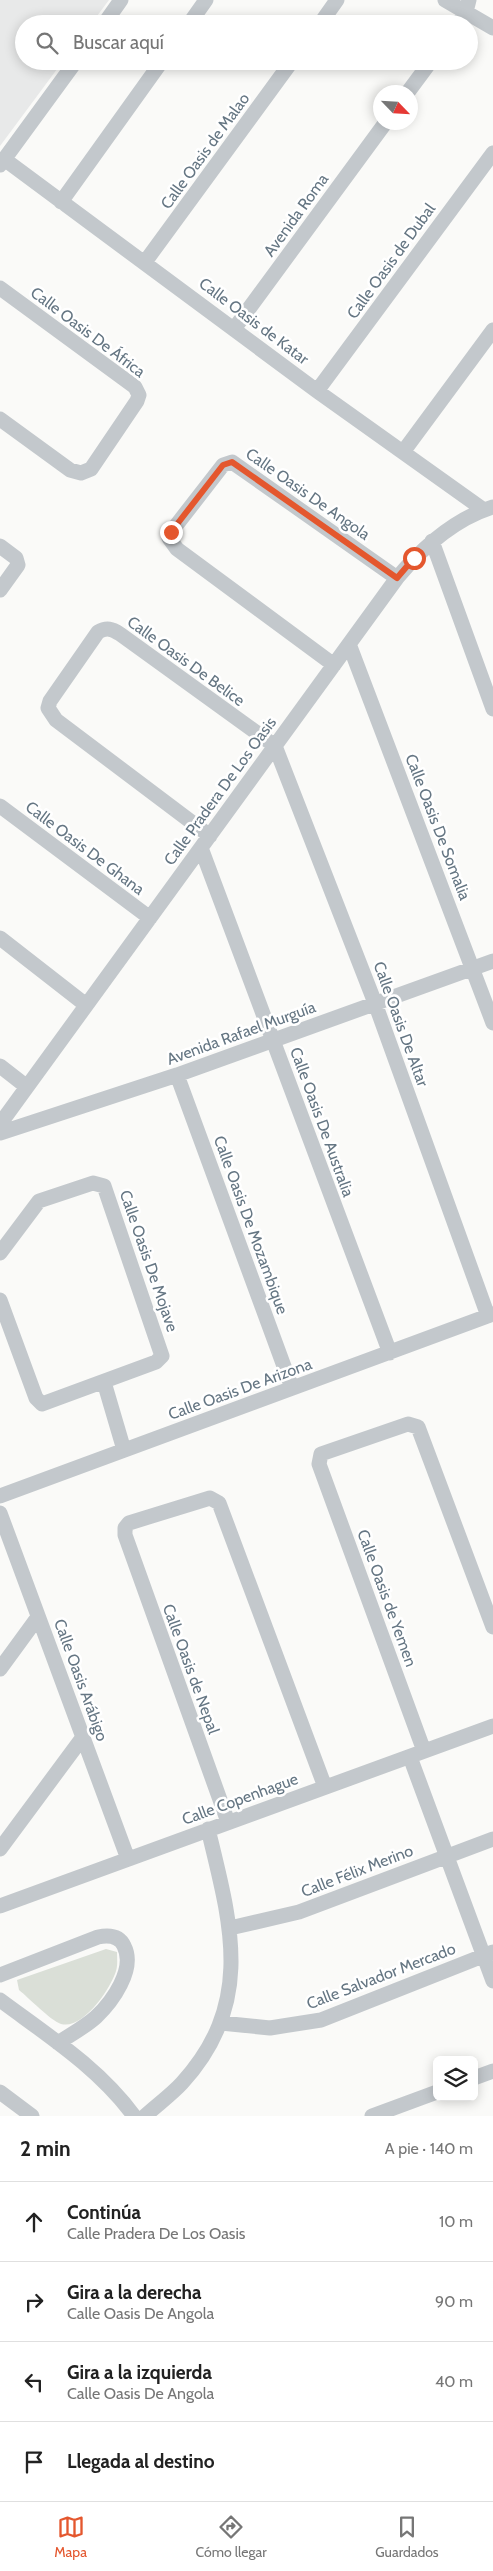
<!DOCTYPE html>
<html lang="es">
<head>
<meta charset="utf-8">
<style>
  :root { --surface:#fff; --page:#f2f2f2; --text:#222; --muted:#767676; --line:#e0e0e0; --accent:#e4572e }
  body { margin:0; font-family:Cabin,sans-serif; background:var(--page); color:var(--text) }
  .controls { position:absolute; right:15px; bottom:15px; display:grid; overflow:hidden; border-radius:8px; box-shadow:0 2px 12px #0003 }
  .controls button { width:45px; height:45px; display:grid; place-items:center; padding:0; border:0; border-bottom:1px solid var(--line); background:var(--surface); color:var(--text); font:25px sans-serif }
  .compass { position:absolute; left:373px; top:85px; width:45px; height:45px; border-radius:50%; background:var(--surface); box-shadow:0 2px 12px #0003; rotate:115deg }
  .stop { position:absolute; width:15px; height:15px; margin:-11px; border:4px solid #e4572e; border-radius:50%; background:#fff }
  .stop.end { background:#e4572e; border-color:#fff; box-shadow:0 1px 5px #0008 }
  .list { margin:0; padding:0; list-style:none }
  h2 { display:flex; justify-content:space-between; align-items:center; height:65px; margin:0; padding:0 20px; font-size:21px }
  h2 small { font-size:16px; font-weight:400; color:var(--muted) }
  .list li { display:grid; grid-template-columns:32px 1fr auto; gap:15px; align-items:center; box-sizing:border-box; height:80px; padding:0 20px; border-top:1px solid var(--line) }
  .list b { display:block; font-size:19px; white-space:nowrap }
  .list p { margin:0; font-size:16px; white-space:nowrap; color:var(--muted) }
  .list em { font-size:16px; font-style:normal; color:var(--muted) }
  .icon { flex:none; width:28px; height:28px; fill:none; stroke:currentColor; stroke-width:2; stroke-linecap:round; stroke-linejoin:round }
  .map { position:relative; flex:none; width:493px; height:2116px; overflow:hidden }
  .search { position:absolute; background:var(--surface); box-shadow:0 2px 12px #0003; left:15px; right:15px; top:15px; height:55px; display:flex; align-items:center; gap:12px; box-sizing:border-box; padding:0 18px; border-radius:28px; color:var(--muted); font-size:19px }
  .sheet { height:385px; background:var(--surface) }
  nav { display:flex; justify-content:space-around; align-items:center; box-sizing:border-box; height:70px; border-top:1px solid var(--line); background:var(--surface); font-size:14px; color:var(--muted) }
  nav a { display:grid; justify-items:center; gap:2px }
  nav .on { color:var(--accent) }
  .map>svg:first-child { display:block }
  .built { fill:#e8e9e9 }
  .green { fill:#dadfd7 }
  .lines { fill:none; stroke-linecap:round; stroke-linejoin:round }
  .minor { stroke:#c3c8cc; stroke-width:15 }
  .route { stroke:#e4572e; stroke-width:6 }
  .labels { text-anchor:middle; dominant-baseline:central; stroke-width:5; stroke-linejoin:round; paint-order:stroke }
  .street-label { font-size:16px; fill:#657683; stroke:#fff }
</style>
</head>
<body>
<div class="map">
<svg width="493" height="2116" viewBox="0 0 493 2116">
  <rect width="100%" height="100%" fill="#fafaf8"/>
  <path class="built" d="M0,0H109L91,24H24V61H63L0,146Z"/>
  <path class="green" d="M106,1949L117,1952C117,1958 118,1965 116,1971C111,1988 83,2030 61,2024C50,2020 29,1998 19,1990L17,1980Z"/>
  <g class="lines">
    <path class="minor" d="M445,0L493,28
      M104,24L121,0
      M189,24L206,0
      M320,24L337,0
      M458,24L466,12L469,0
      M408,92L431,61
      M4,159L317,391L484,510
      M0,165L76,61
      M61,202L162,61
      M145,262L292,61
      M0,288L135,387L139,395L137,401L91,469L81,473L70,470L0,419
      M234,329L386,122
      M317,391L493,153
      M403,452L493,330
      M432,541L493,709
      M0,546L16,558L18,565L0,590
      M349,644L493,1023
      M334,665L177,549L169,538L171,532L223,465L232,462L397,578
      M0,806L150,918
      M210,836L56,720L48,708L50,701L98,632C107,627 112,629 120,634L275,746L375,1003L488,1316
      M201,848L390,1353
      M0,938L86,1005
      M0,1066L27,1087
      M177,1075L292,1388
      M0,1124L397,578C423,547 454,519 493,507
      M0,1133L177,1075L493,961
      M0,1253L39,1201L93,1183L104,1186L162,1356L156,1362L42,1404L36,1398L0,1300
      M104,1382L124,1450
      M0,1496L493,1314
      M0,1513L128,1859
      M0,1669L38,1617
      M424,1751L319,1464L321,1454L408,1424L418,1427L493,1627
      M410,1757L493,1981
      M228,1822L125,1535V1528L129,1523L210,1498L219,1503L325,1787
      M0,1849L83,1737
      M0,1906L493,1726
      M230,1928L299,1912L493,1839
      M0,1975L98,1937C108,1935 119,1935 124,1946C136,1969 112,2002 96,2017C85,2027 70,2035 58,2043
      M0,2000C47,2035 99,2068 134,2116
      M221,2023L270,2028L321,2020L493,1952
      M474,2078L493,2071
      M0,2092L32,2116
      M145,2116C157,2105 171,2095 182,2083C255,2003 231,1924 208,1829
      M372,2116L437,2092"/>
  </g>
  <g class="lines">
    <path class="route" d="M171,532L223,465L232,462L397,578L414,558"/>
  </g>
  <g class="labels">
    <g class="street-label">
      <text transform="translate(205 151) rotate(-54)">Calle Oasis de Malao</text>
      <text transform="translate(296 215) rotate(-54)">Avenida Roma</text>
      <text transform="translate(391 261) rotate(-54)">Calle Oasis de Dubal</text>
      <text transform="translate(254 321) rotate(37)">Calle Oasis de Katar</text>
      <text transform="translate(88 332) rotate(37)">Calle Oasis De África</text>
      <text transform="translate(308 494) rotate(35)">Calle Oasis De Angola</text>
      <text transform="translate(186 661) rotate(36)">Calle Oasis De Belice</text>
      <text transform="translate(220 791) rotate(-54)">Calle Pradera De Los Oasis</text>
      <text transform="translate(438 827) rotate(69)">Calle Oasis De Somalia</text>
      <text transform="translate(85 848) rotate(37)">Calle Oasis De Ghana</text>
      <text transform="translate(401 1024) rotate(70)">Calle Oasis De Altar</text>
      <text transform="translate(241 1033) rotate(-20)">Avenida Rafael Murguía</text>
      <text transform="translate(322 1122) rotate(70)">Calle Oasis De Australia</text>
      <text transform="translate(251 1225) rotate(70)">Calle Oasis De Mozambique</text>
      <text transform="translate(149 1261) rotate(71)">Calle Oasis De Mojave</text>
      <text transform="translate(240 1389) rotate(-20)">Calle Oasis De Arizona</text>
      <text transform="translate(387 1598) rotate(70)">Calle Oasis de Yemen</text>
      <text transform="translate(191 1669) rotate(70)">Calle Oasis de Nepal</text>
      <text transform="translate(81 1680) rotate(70)">Calle Oasis Arábigo</text>
      <text transform="translate(240 1799) rotate(-20)">Calle Copenhague</text>
      <text transform="translate(357 1871) rotate(-21)">Calle Félix Merino</text>
      <text transform="translate(381 1976) rotate(-21)">Calle Salvador Mercado</text>
    </g>
  </g>
</svg>
<div class="controls">
<button><svg class="icon" aria-label="layers" viewBox="0 0 24 24"><path d="M12 4l9 5-9 5-9-5zM3 14l9 5 9-5"/></svg></button>
</div>
<svg class="compass" viewBox="-18 -18 36 36"><path d="M0-13l5 13h-10z" fill="#e53935"/><path d="M0 13l5-13h-10z" fill="#767676"/></svg>
<div class="stop" style="left:414px;top:558px"></div>
<div class="stop end" style="left:171px;top:532px"></div>
<div class="search"><svg class="icon" aria-label="search" viewBox="0 0 24 24"><circle cx="10" cy="10" r="6"/><path d="M15 15l6 6"/></svg>Buscar aquí</div>
</div>
<section class="sheet">
<h2>2 min<small>A pie · 140 m</small></h2>
<ul class="list">
<li><svg class="icon" aria-label="ahead" viewBox="0 0 24 24"><path d="M12 20V5M6 11l6-6 6 6"/></svg><div><b>Continúa</b><p>Calle Pradera De Los Oasis</p></div><em>10 m</em></li>
<li><svg class="icon" aria-label="right" viewBox="0 0 24 24"><path d="M7 20v-9h11M14 6l5 5-5 5"/></svg><div><b>Gira a la derecha</b><p>Calle Oasis De Angola</p></div><em>90 m</em></li>
<li><svg class="icon" aria-label="left" viewBox="0 0 24 24"><path d="M17 20v-9H6M10 6l-5 5 5 5"/></svg><div><b>Gira a la izquierda</b><p>Calle Oasis De Angola</p></div><em>40 m</em></li>
<li><svg class="icon" aria-label="arrive" viewBox="0 0 24 24"><path d="M6 21V4h12l-3 4 3 4H6"/></svg><div><b>Llegada al destino</b></div></li>
</ul>
</section>
<nav>
<a class="on"><svg class="icon" aria-label="map" viewBox="0 0 24 24"><path d="M3 6l6-2 6 2 6-2v14l-6 2-6-2-6 2zM9 4v14M15 6v14"/></svg>Mapa</a>
<a><svg class="icon" aria-label="directions" viewBox="0 0 24 24"><path d="M12 3l9 9-9 9-9-9zM9 14v-3h6M13 9l2 2-2 2"/></svg>Cómo llegar</a>
<a><svg class="icon" aria-label="saved" viewBox="0 0 24 24"><path d="M7 4h10v16l-5-4-5 4z"/></svg>Guardados</a>
</nav>
</body>
</html>
